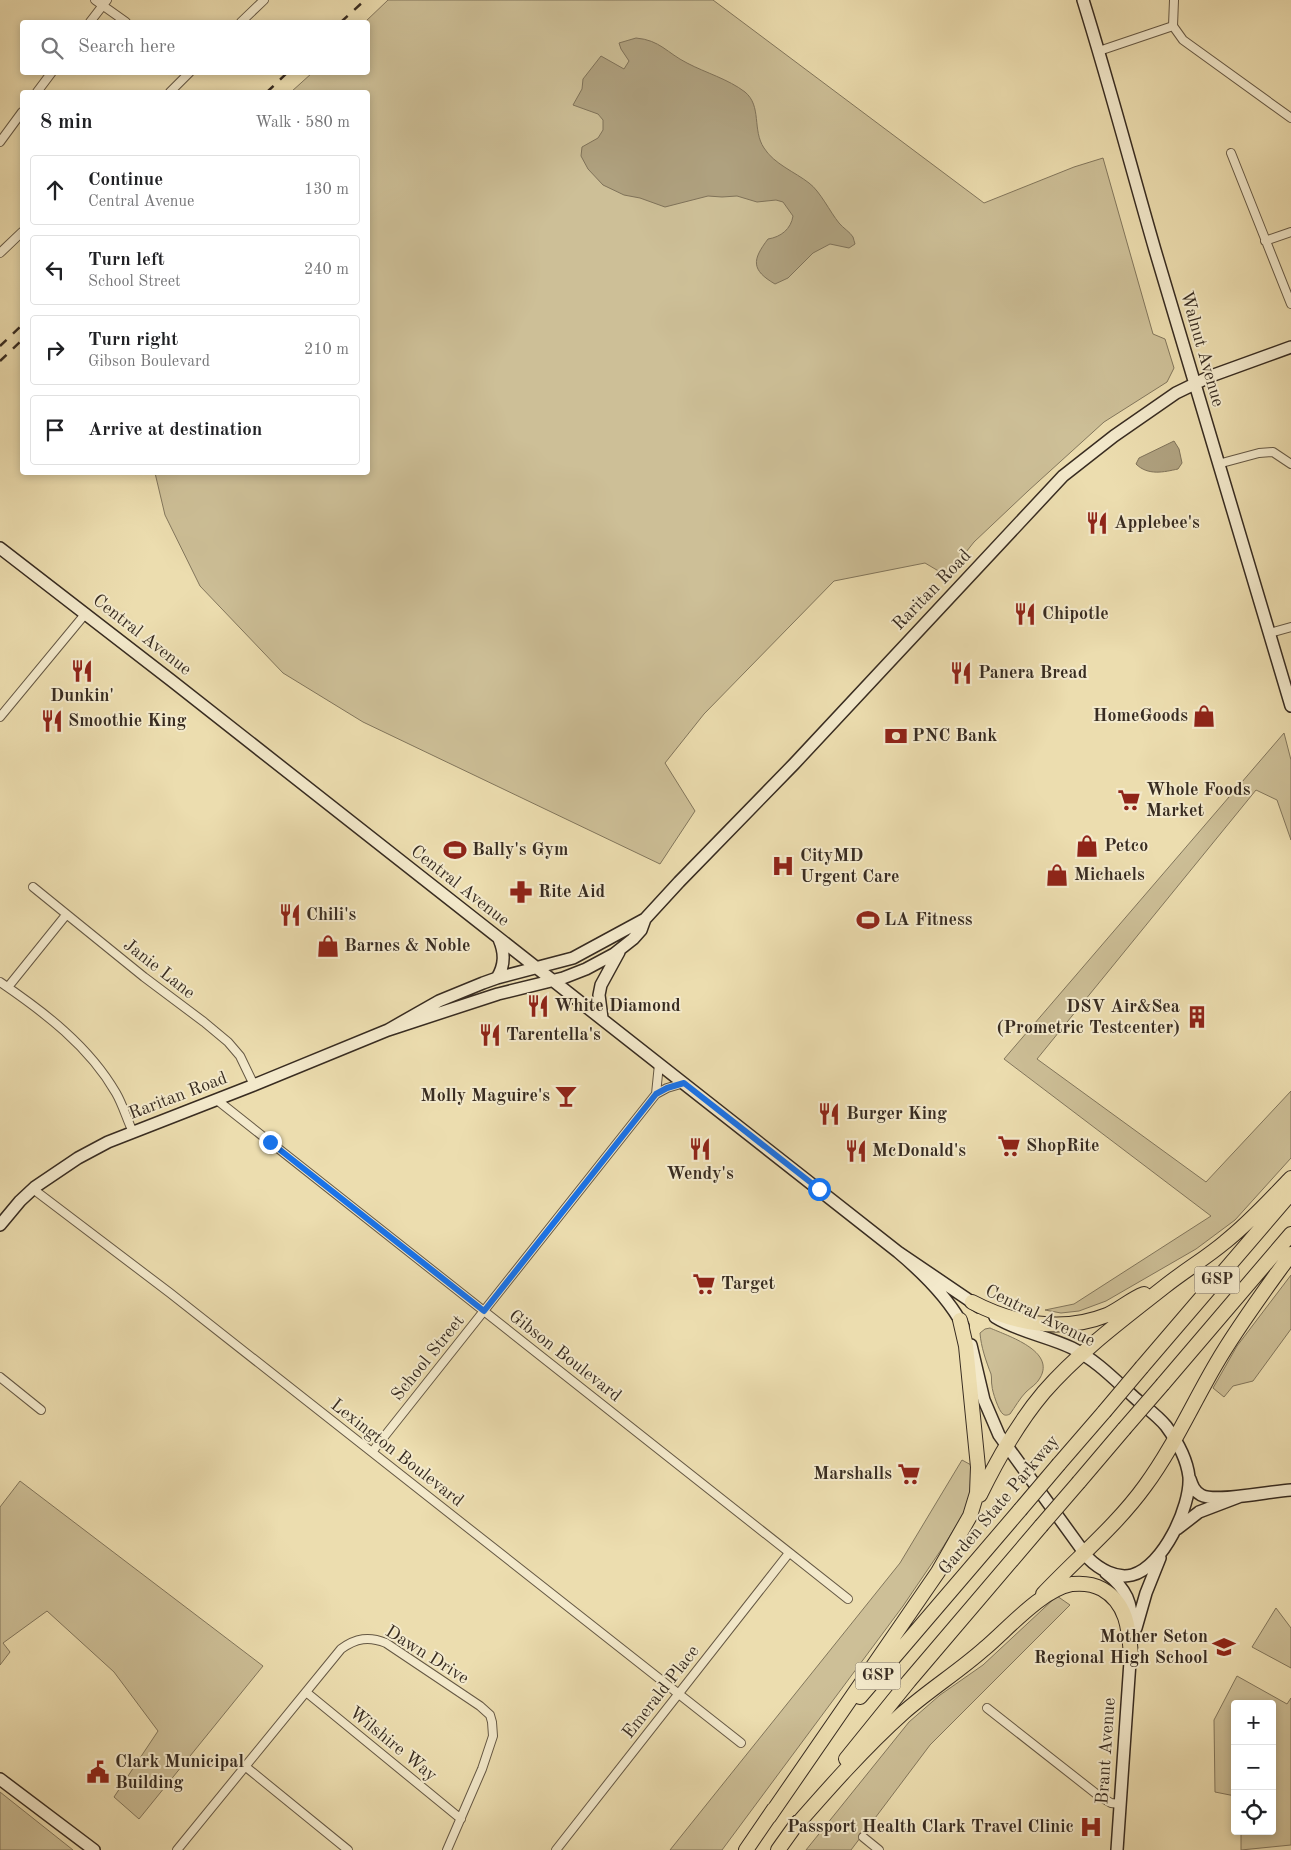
<!DOCTYPE html>
<html lang="en">
<head>
<meta charset="utf-8">
<style>
  :root { --surface:#fff; --page:#f2f2f2; --text:#202124; --muted:#757577; --line:#e0e0e0 }
  body { margin:0; font-family:"Old Standard TT",serif; background:var(--page); color:var(--text) }
  .controls { position:absolute; right:15px; bottom:15px; display:grid; overflow:hidden; border-radius:5px; box-shadow:0 2px 8px #0003 }
  .controls button { width:45px; height:45px; display:grid; place-items:center; padding:0; border:0; border-bottom:1px solid var(--line); background:var(--surface); color:var(--text); font:25px sans-serif }
  .stop { position:absolute; width:15px; height:15px; margin:-11px; border:4px solid #1a73e8; border-radius:50%; background:#fff }
  .stop.end { background:#1a73e8; border-color:#fff; box-shadow:0 1px 5px #0008 }
  .list { margin:0; padding:0; list-style:none }
  h2 { display:flex; justify-content:space-between; align-items:center; height:65px; margin:0; padding:0 20px; font-size:21px }
  h2 small { font-size:16px; font-weight:400; color:var(--muted) }
  .list li { display:grid; grid-template-columns:32px 1fr auto; gap:15px; align-items:center; box-sizing:border-box; height:70px; margin:0 10px 10px; padding:0 10px; border:1px solid var(--line); border-radius:5px }
  .list b { display:block; font-size:19px; white-space:nowrap }
  .list p { margin:0; font-size:16px; white-space:nowrap; color:var(--muted) }
  .list em { font-size:16px; font-style:normal; color:var(--muted) }
  .icon { flex:none; width:28px; height:28px; fill:none; stroke:currentColor; stroke-width:2; stroke-linecap:round; stroke-linejoin:round }
  .map { position:relative; flex:none; width:1291px; height:1850px; overflow:hidden }
  .search { position:absolute; background:var(--surface); box-shadow:0 2px 8px #0003; left:20px; top:20px; width:350px; height:55px; display:flex; align-items:center; gap:12px; box-sizing:border-box; padding:0 18px; border-radius:5px; color:var(--muted); font-size:19px }
  .panel { position:absolute; background:var(--surface); box-shadow:0 2px 8px #0003; left:20px; top:90px; width:350px; height:385px; border-radius:5px }
  .map>svg:first-child { display:block }
  .green { fill:#cdbf97; stroke:#82765c }
  .water { fill:#afa17f; stroke:#7f7259 }
  .lines { fill:none; stroke-linecap:round; stroke-linejoin:round }
  .street-casing { stroke:#655844; stroke-width:10 }
  .secondary-casing { stroke:#382c21; stroke-width:14 }
  .highway-casing { stroke:#382c21; stroke-width:16 }
  .street { stroke:#f3e9cb; stroke-width:8 }
  .secondary { stroke:#f3e9cb; stroke-width:11 }
  .highway { stroke:#ecddaf; stroke-width:14 }
  .rail { stroke:#382c21; stroke-width:2.5; stroke-dasharray:9 9; stroke-linecap:butt }
  .highway-bridge-casing { stroke:#382c21; stroke-width:16; stroke-linecap:butt }
  .highway-bridge { stroke:#ecddaf; stroke-width:14 }
  .route { stroke:#1a73e8; stroke-width:6 }
  .labels { text-anchor:middle; dominant-baseline:central; stroke-width:4; stroke-linejoin:round; paint-order:stroke }
  .shield { fill:#f3e9cb; stroke:#706554; stroke-width:1 }
  .shield-label { font-size:16px; font-weight:bold; fill:#382c21 }
  .street-label { font-size:18px; fill:#382c21; stroke:#f3e9cb }
  .poi-label { font-size:18px; font-weight:bold; fill:#382c21; stroke:#f3e9cb; text-anchor:start }
</style>
</head>
<body>
<div class="map">
<svg width="1291" height="1850" viewBox="0 0 1291 1850">
  <rect width="100%" height="100%" fill="#ecddaf"/>
  <filter id="stains"><feTurbulence type="fractalNoise" baseFrequency=".004" numOctaves="4"/><feColorMatrix values="0 0 0 0 .2 0 0 0 0 .09 0 0 0 0 .02 0 0 0 .5 -.17"/></filter>
  <radialGradient id="worn" r=".72"><stop offset=".6" stop-color="#630" stop-opacity="0"/><stop offset="1" stop-color="#630" stop-opacity=".3"/></radialGradient>
  <path class="green" d="M388,0H713L984,203L1074,167L1103,158L1153,334L1165,339L1174,368L1167,382L1104,422L1028,491L974,542L947,576L925,563L834,581L704,714L665,763L695,811L660,864L363,722L283,673L200,586L165,515L155,473L368,472V92H291L312,73L368,72V22H365Z
    M1284,733L1291,760V840L1277,800L1256,790L1037,1059L1206,1182L1291,1091V1158L1235,1220L1196,1249L1106,1301L1079,1311L1061,1313L1045,1310L1074,1304L1211,1216L1004,1059Z
    M1291,1275V1329L1253,1381L1233,1386L1224,1397L1213,1388L1237,1346Z
    M990,1328C1008,1336 1056,1351 1040,1378C1037,1384 1031,1387 1026,1392C1020,1398 1015,1407 1010,1414C1008,1415 1005,1416 1003,1414C999,1412 992,1391 992,1386C991,1382 992,1378 991,1374C986,1361 981,1347 980,1333L985,1329Z
    M962,1460L973,1466L969,1505L943,1547L903,1606L722,1850H670L900,1563Z
    M20,1481L263,1666L139,1819L114,1797L158,1731L114,1672L47,1611L3,1643L10,1652L0,1665V1507Z
    M1057,1596L1070,1605L930,1745L851,1850H806L909,1722L940,1695L983,1665Z
    M1276,1608L1291,1628V1668L1252,1647Z
    M1237,1676L1287,1704L1291,1698V1845L1241,1850V1831H1272V1704H1235V1796L1215,1792L1214,1720Z
    M0,1792L73,1850H0Z"/>
  <path class="water" d="M636,38C660,40 667,53 687,63C706,73 728,79 745,92C762,106 752,130 764,148C774,164 795,172 809,183C820,191 830,212 839,223C843,228 850,232 853,237C854,239 854,242 855,244L849,248L830,244L813,253L788,278L775,284C751,270 752,260 768,239C781,237 791,229 793,216L783,202L776,200L757,202L737,196L722,197L708,196L665,207L640,198L624,195L603,185L588,169L581,156L582,147L598,138L603,130V120L598,114L573,105L582,89L583,79L601,56L624,69L629,61L621,49L619,43Z
    M1174,441L1179,449L1182,463L1178,469C1164,472 1148,476 1136,464L1139,458Z"/>
  <g class="lines">
    <defs>
      <path id="street" d="M95,0L126,22
        M90,22L107,0
        M241,22L264,0
        M1173,26L1183,40L1291,118
        M1173,26L1174,0
        M1099,51L1173,26
        M37,92L52,72
        M170,92L190,72
        M0,142L22,112
        M1231,153L1291,304
        M1265,241L1291,232
        M0,253L22,232
        M1218,464L1259,453L1273,452L1291,464
        M1270,633L1291,627
        M0,717L86,613
        M33,887L144,977L204,1022L228,1042L240,1056L254,1085
        M0,982C44,1012 89,1046 116,1093C123,1105 127,1120 133,1132
        M8,987L66,915
        M656,1094L659,1064
        M217,1100L848,1599
        M33,1189L170,1293L741,1743
        M0,1377L41,1410
        M372,1452L656,1094L667,1088L684,1083
        M306,1692L461,1819
        M987,1708L1099,1796L1111,1803L1120,1804
        M246,1767L348,1850
        M863,1837L879,1850
        M177,1850L341,1649C356,1638 369,1636 386,1643L480,1706L490,1715L492,1722L493,1736L482,1769L447,1850
        M556,1850L789,1553"/>
      <path id="secondary" d="M1083,0C1109,83 1131,167 1155,250C1200,402 1246,554 1291,706
        M0,548L172,681L898,1252C923,1273 948,1297 963,1326
        M497,978C505,965 505,953 499,939
        M602,1018L599,995L601,985L619,952
        M388,1030L439,1001L483,983L497,978L573,958L645,919L679,882L794,764L1063,476L1114,436L1176,393L1211,376L1291,347
        M0,1225L20,1201L35,1187L78,1158L108,1142L254,1085L388,1030L498,994L563,978L586,969L614,954L633,939L641,930L645,919
        M898,1252L979,1307
        M971,1345L984,1400L999,1435L1088,1558C1099,1569 1116,1579 1132,1575C1163,1567 1191,1506 1189,1477C1187,1459 1177,1441 1166,1426C1157,1415 1145,1407 1135,1398C1115,1380 1096,1360 1072,1348C1047,1336 1019,1332 995,1317
        M1190,1479C1192,1485 1194,1491 1201,1495C1215,1503 1271,1491 1291,1490
        M1177,1529L1199,1512L1241,1496
        M1106,1573C1127,1589 1132,1603 1132,1628
        M1136,1628L1146,1593L1160,1558
        M0,1779L94,1850
        M1117,1850L1131,1647"/>
      <path id="highway" d="M972,1302C1014,1324 1062,1333 1107,1315C1120,1309 1131,1299 1144,1294
        M1142,1367L1291,1193
        M1163,1384L1291,1234
        M1059,1464L1104,1412
        M1079,1482L1124,1429
        M980,1495C998,1458 1017,1424 1044,1392C1079,1352 1122,1320 1164,1287C1184,1271 1206,1258 1225,1242C1249,1223 1270,1200 1291,1178
        M1043,1594C1077,1558 1116,1526 1145,1486C1173,1448 1192,1405 1216,1364C1238,1326 1265,1290 1291,1254
        M860,1697L1020,1510
        M846,1759L909,1681L1041,1526
        M769,1817L938,1572L970,1516L977,1493L978,1467L966,1346L960,1320
        M793,1829C828,1789 864,1748 903,1713C929,1690 958,1672 984,1649C1008,1629 1041,1590 1072,1584C1082,1583 1093,1584 1102,1589C1127,1603 1129,1629 1131,1655
        M746,1850L774,1809
        M778,1850L798,1822"/>
    </defs>
    <use href="#street" class="street-casing"/>
    <use href="#secondary" class="secondary-casing"/>
    <use href="#highway" class="highway-casing"/>
    <use href="#street" class="street"/>
    <use href="#secondary" class="secondary"/>
    <use href="#highway" class="highway"/>
    <path class="rail" d="M341,22L365,0
      M267,92L288,72
      M0,346L22,325
      M0,361L22,340"/>
    <defs>
      <path id="highway-bridge" d="M1104,1412L1142,1367
        M1124,1429L1163,1384
        M1020,1510L1059,1464
        M1041,1526L1079,1482"/>
    </defs>
    <use href="#highway-bridge" class="highway-bridge-casing"/>
    <use href="#highway-bridge" class="highway-bridge"/>
  </g>
  <g class="lines">
    <path class="route" d="M270,1142L484,1311L656,1094L667,1088L684,1083L819,1189"/>
  </g>
  <defs>
    <symbol id="restaurant-bare" viewBox="-9 -9 18 18"><path d="M-5-6h1v4h1v-4h1v4h1v-4h1v5L-1.5 .5V6h-2V.5L-5-1ZM5-6V6H3V1.5H1.5Q1.5-4 5-6Z" fill="#8f2418" stroke="#f3e9cb" stroke-width="2.5" paint-order="stroke"/></symbol>
    <symbol id="shop-bare" viewBox="-9 -9 18 18"><path d="M-5-2.5h2.3a2.7 3.5 0 0 1 5.4 0H5L5.5 6h-11ZM-1.5-2.5h3a1.5 2.3 0 0 0-3 0Z" fill="#8f2418" stroke="#f3e9cb" stroke-width="2.5" paint-order="stroke"/></symbol>
    <symbol id="bank-bare" viewBox="-9 -9 18 18"><path d="M-6-4H6V4H-6ZM0-2.3a2.3 2.3 0 1 0 0 4.6a2.3 2.3 0 1 0 0-4.6Z" fill="#8f2418" stroke="#f3e9cb" stroke-width="2.5" paint-order="stroke"/></symbol>
    <symbol id="supermarket-bare" viewBox="-9 -9 18 18"><path d="M-6-5.5h2.5l.6 2H6L4.5 2H-2.5L-4.4-4H-6ZM-1.5 3.2a1.3 1.3 0 1 0 .1 0ZM3 3.2a1.3 1.3 0 1 0 .1 0Z" fill="#8f2418" stroke="#f3e9cb" stroke-width="2.5" paint-order="stroke"/></symbol>
    <symbol id="stadium-bare" viewBox="-9 -9 18 18"><path d="M0-5a6.5 5 0 1 0 0 10a6.5 5 0 1 0 0-10ZM-3.5-1.8h7v3.6h-7Z" fill="#8f2418" stroke="#f3e9cb" stroke-width="2.5" paint-order="stroke"/></symbol>
    <symbol id="hospital-bare" viewBox="-9 -9 18 18"><path d="M-5-5h3v3.5h4V-5h3V5h-3V1.5h-4V5h-3Z" fill="#8f2418" stroke="#f3e9cb" stroke-width="2.5" paint-order="stroke"/></symbol>
    <symbol id="pharmacy-bare" viewBox="-9 -9 18 18"><path d="M-2-6h4v4h4v4h-4v4h-4v-4h-4v-4h4Z" fill="#8f2418" stroke="#f3e9cb" stroke-width="2.5" paint-order="stroke"/></symbol>
    <symbol id="building-bare" viewBox="-9 -9 18 18"><path d="M-4-6H4V6H1V3H-1V6H-4ZM-2.5-4.3h1.7v1.8h-1.7ZM.8-4.3h1.7v1.8H.8ZM-2.5-1h1.7V.8h-1.7ZM.8-1h1.7V.8H.8Z" fill="#8f2418" stroke="#f3e9cb" stroke-width="2.5" paint-order="stroke"/></symbol>
    <symbol id="bar-bare" viewBox="-9 -9 18 18"><path d="M-6-5H6L.8 .8V4.5H3.5V6h-7V4.5H-.8V.8Z" fill="#8f2418" stroke="#f3e9cb" stroke-width="2.5" paint-order="stroke"/></symbol>
    <symbol id="school-bare" viewBox="-9 -9 18 18"><path d="M0-5L7-2L0 1L-7-2ZM-4 1L0 2.5L4 1V4Q0 6-4 4Z" fill="#8f2418" stroke="#f3e9cb" stroke-width="2.5" paint-order="stroke"/></symbol>
    <symbol id="civic-bare" viewBox="-9 -9 18 18"><path d="M-.6-6.5H3V-4.5H.6V-3L4-1V1h2V6H-6V1h2V-1L-.6-3ZM-1.2 2.5V6h2.4V2.5Z" fill="#8f2418" stroke="#f3e9cb" stroke-width="2.5" paint-order="stroke"/></symbol>
  </defs>
  <g fill-rule="evenodd">
    <use href="#restaurant-bare" x="1081" y="507" width="32" height="32"/>
    <use href="#restaurant-bare" x="1009" y="598" width="32" height="32"/>
    <use href="#restaurant-bare" x="66" y="655" width="32" height="32"/>
    <use href="#restaurant-bare" x="945" y="657" width="32" height="32"/>
    <use href="#shop-bare" x="1188" y="700" width="32" height="32"/>
    <use href="#restaurant-bare" x="36" y="705" width="32" height="32"/>
    <use href="#bank-bare" x="880" y="720" width="32" height="32"/>
    <use href="#supermarket-bare" x="1113" y="784" width="32" height="32"/>
    <use href="#shop-bare" x="1071" y="830" width="32" height="32"/>
    <use href="#stadium-bare" x="439" y="834" width="32" height="32"/>
    <use href="#hospital-bare" x="767" y="850" width="32" height="32"/>
    <use href="#shop-bare" x="1041" y="859" width="32" height="32"/>
    <use href="#pharmacy-bare" x="505" y="876" width="32" height="32"/>
    <use href="#restaurant-bare" x="274" y="899" width="32" height="32"/>
    <use href="#stadium-bare" x="852" y="904" width="32" height="32"/>
    <use href="#shop-bare" x="312" y="930" width="32" height="32"/>
    <use href="#restaurant-bare" x="522" y="990" width="32" height="32"/>
    <use href="#building-bare" x="1181" y="1001" width="32" height="32"/>
    <use href="#restaurant-bare" x="474" y="1019" width="32" height="32"/>
    <use href="#bar-bare" x="550" y="1080" width="32" height="32"/>
    <use href="#restaurant-bare" x="813" y="1098" width="32" height="32"/>
    <use href="#supermarket-bare" x="993" y="1130" width="32" height="32"/>
    <use href="#restaurant-bare" x="684" y="1133" width="32" height="32"/>
    <use href="#restaurant-bare" x="840" y="1135" width="32" height="32"/>
    <use href="#supermarket-bare" x="688" y="1268" width="32" height="32"/>
    <use href="#supermarket-bare" x="893" y="1458" width="32" height="32"/>
    <use href="#school-bare" x="1208" y="1631" width="32" height="32"/>
    <use href="#civic-bare" x="82" y="1756" width="32" height="32"/>
    <use href="#hospital-bare" x="1075" y="1811" width="32" height="32"/>
  </g>
  <g class="labels">
    <g class="shield">
      <rect x="1194.5" y="1266.5" width="45" height="27" rx="4"/>
      <rect x="855.5" y="1662.5" width="45" height="27" rx="4"/>
    </g>
    <g class="shield-label">
      <text x="1217" y="1280">GSP</text>
      <text x="878" y="1676">GSP</text>
    </g>
    <g class="street-label">
      <text transform="translate(1202 349) rotate(74)">Walnut Avenue</text>
      <text transform="translate(932 590) rotate(-46)">Raritan Road</text>
      <text transform="translate(142 635) rotate(38)">Central Avenue</text>
      <text transform="translate(460 886) rotate(38)">Central Avenue</text>
      <text transform="translate(159 969) rotate(38)">Janie Lane</text>
      <text transform="translate(178 1096) rotate(-21)">Raritan Road</text>
      <text transform="translate(1040 1316) rotate(26)">Central Avenue</text>
      <text transform="translate(565 1356) rotate(38)">Gibson Boulevard</text>
      <text transform="translate(428 1358) rotate(-51)">School Street</text>
      <text transform="translate(397 1453) rotate(38)">Lexington Boulevard</text>
      <text transform="translate(999 1505) rotate(-50)">Garden State Parkway</text>
      <text transform="translate(427 1655) rotate(32)">Dawn Drive</text>
      <text transform="translate(661 1692) rotate(-52)">Emerald Place</text>
      <text transform="translate(393 1744) rotate(39)">Wilshire Way</text>
      <text transform="translate(1106 1751) rotate(-86)">Brant Avenue</text>
    </g>
    <g class="poi-label">
      <text x="1114" y="523">Applebee's</text>
      <text x="1042" y="614">Chipotle</text>
      <text x="978" y="673">Panera Bread</text>
      <text x="82" y="696" text-anchor="middle">Dunkin'</text>
      <text x="1188" y="716" text-anchor="end">HomeGoods</text>
      <text x="68" y="721">Smoothie King</text>
      <text x="912" y="736">PNC Bank</text>
      <text x="1146" y="790">Whole Foods<tspan x="1146" dy="21">Market</tspan></text>
      <text x="1104" y="846">Petco</text>
      <text x="472" y="850">Bally's Gym</text>
      <text x="800" y="856">CityMD<tspan x="800" dy="21">Urgent Care</tspan></text>
      <text x="1074" y="875">Michaels</text>
      <text x="538" y="892">Rite Aid</text>
      <text x="306" y="915">Chili's</text>
      <text x="884" y="920">LA Fitness</text>
      <text x="344" y="946">Barnes &amp; Noble</text>
      <text x="554" y="1006">White Diamond</text>
      <text x="1180" y="1007" text-anchor="end">DSV Air&amp;Sea<tspan x="1180" dy="21">(Prometric Testcenter)</tspan></text>
      <text x="506" y="1035">Tarentella's</text>
      <text x="550" y="1096" text-anchor="end">Molly Maguire's</text>
      <text x="846" y="1114">Burger King</text>
      <text x="1026" y="1146">ShopRite</text>
      <text x="872" y="1151">McDonald's</text>
      <text x="700" y="1174" text-anchor="middle">Wendy's</text>
      <text x="721" y="1284">Target</text>
      <text x="892" y="1474" text-anchor="end">Marshalls</text>
      <text x="1208" y="1637" text-anchor="end">Mother Seton<tspan x="1208" dy="21">Regional High School</tspan></text>
      <text x="115" y="1762">Clark Municipal<tspan x="115" dy="21">Building</tspan></text>
      <text x="1074" y="1827" text-anchor="end">Passport Health Clark Travel Clinic</text>
    </g>
  </g>
  <rect width="100%" height="100%" filter="url(#stains)"/>
  <rect width="100%" height="100%" fill="url(#worn)"/>
</svg>
<div class="controls">
<button>+</button>
<button>−</button>
<button><svg class="icon" aria-label="locate" viewBox="0 0 24 24"><circle cx="12" cy="12" r="6"/><path d="M12 2v4M12 18v4M2 12h4M18 12h4"/></svg></button>
</div>
<div class="stop" style="left:819px;top:1189px"></div>
<div class="stop end" style="left:270px;top:1142px"></div>
<div class="search"><svg class="icon" aria-label="search" viewBox="0 0 24 24"><circle cx="10" cy="10" r="6"/><path d="M15 15l6 6"/></svg>Search here</div>
<section class="panel">
<h2>8 min<small>Walk · 580 m</small></h2>
<ul class="list">
<li><svg class="icon" aria-label="ahead" viewBox="0 0 24 24"><path d="M12 20V5M6 11l6-6 6 6"/></svg><div><b>Continue</b><p>Central Avenue</p></div><em>130 m</em></li>
<li><svg class="icon" aria-label="left" viewBox="0 0 24 24"><path d="M17 20v-9H6M10 6l-5 5 5 5"/></svg><div><b>Turn left</b><p>School Street</p></div><em>240 m</em></li>
<li><svg class="icon" aria-label="right" viewBox="0 0 24 24"><path d="M7 20v-9h11M14 6l5 5-5 5"/></svg><div><b>Turn right</b><p>Gibson Boulevard</p></div><em>210 m</em></li>
<li><svg class="icon" aria-label="arrive" viewBox="0 0 24 24"><path d="M6 21V4h12l-3 4 3 4H6"/></svg><div><b>Arrive at destination</b></div></li>
</ul>
</section>
</div>
</body>
</html>
